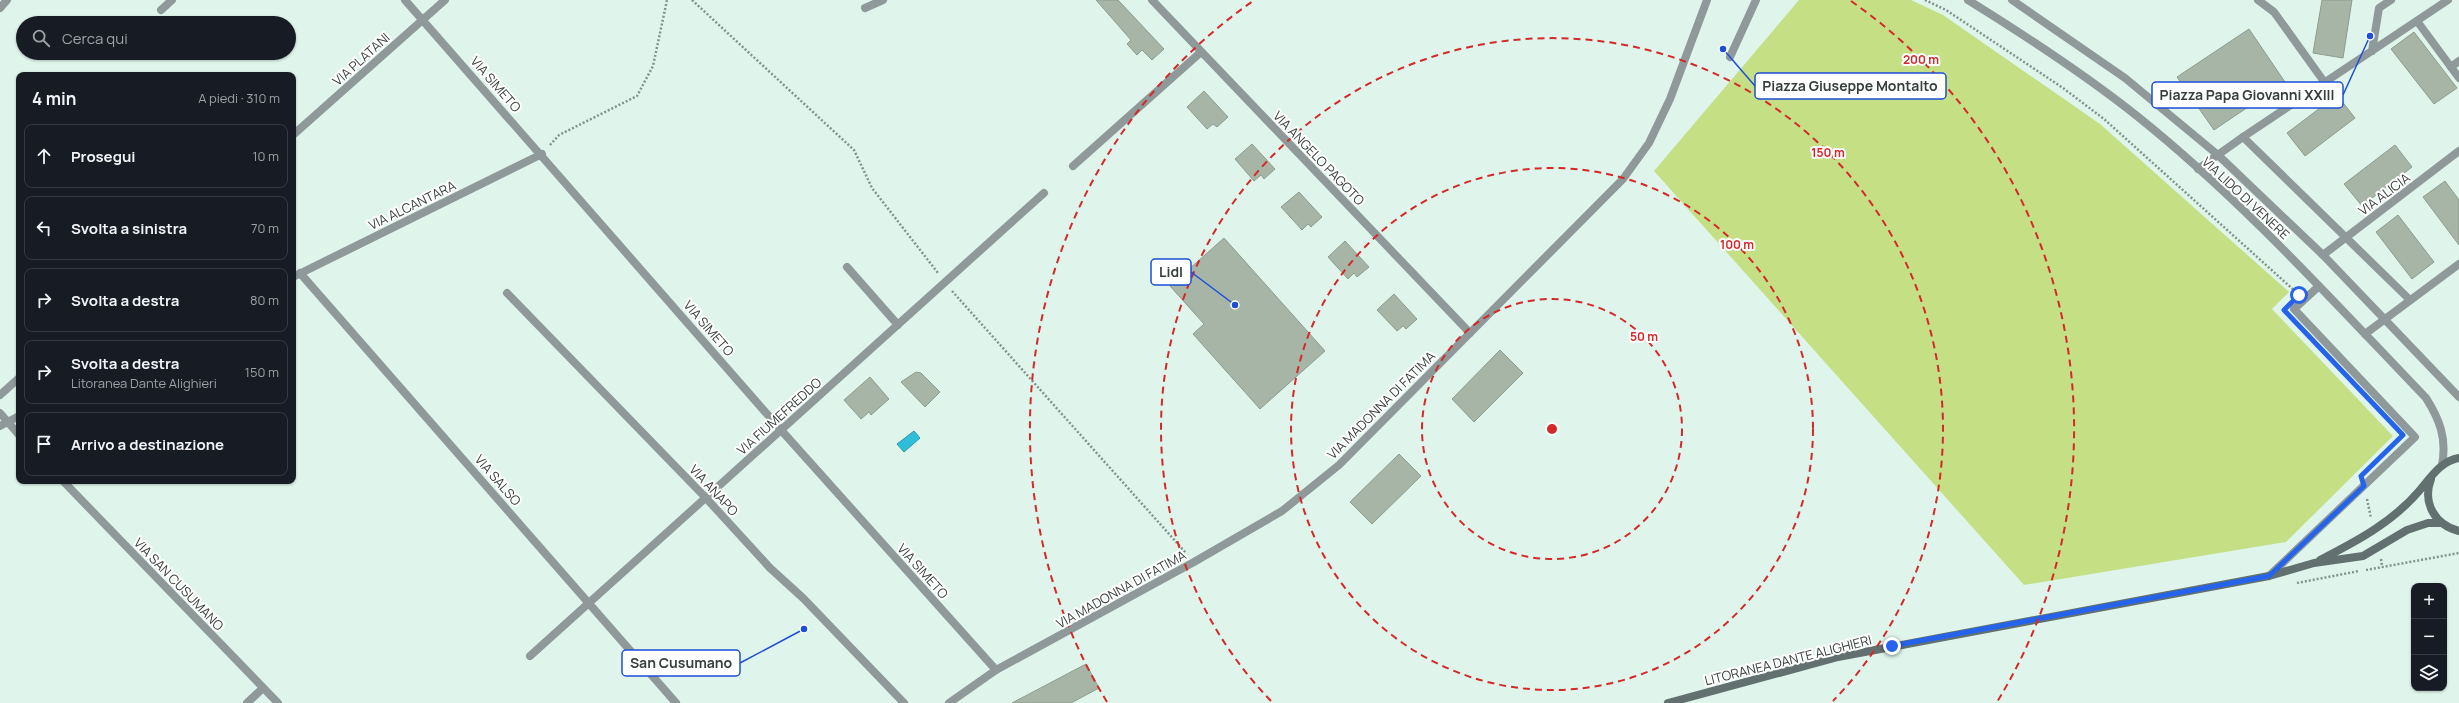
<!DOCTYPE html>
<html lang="it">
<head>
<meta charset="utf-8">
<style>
  :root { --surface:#171b24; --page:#242831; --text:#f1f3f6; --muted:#9ea1a6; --line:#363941 }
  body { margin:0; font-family:Manrope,sans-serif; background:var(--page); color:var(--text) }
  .controls { position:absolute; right:12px; bottom:12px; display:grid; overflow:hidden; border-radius:8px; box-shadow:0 1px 3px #0004 }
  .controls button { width:36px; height:36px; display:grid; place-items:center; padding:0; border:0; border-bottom:1px solid var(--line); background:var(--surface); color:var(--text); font:20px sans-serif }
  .stop { position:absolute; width:12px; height:12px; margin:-9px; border:3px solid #2563eb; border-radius:50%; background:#fff }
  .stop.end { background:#2563eb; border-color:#fff; box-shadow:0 1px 4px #0008 }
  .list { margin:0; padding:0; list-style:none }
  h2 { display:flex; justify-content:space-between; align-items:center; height:52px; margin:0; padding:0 16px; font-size:17px }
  h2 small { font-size:13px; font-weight:400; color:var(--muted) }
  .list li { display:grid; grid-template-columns:26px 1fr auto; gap:12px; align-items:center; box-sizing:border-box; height:64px; margin:0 8px 8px; padding:0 8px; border:1px solid var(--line); border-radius:8px }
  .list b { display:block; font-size:15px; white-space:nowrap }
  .list p { margin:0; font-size:13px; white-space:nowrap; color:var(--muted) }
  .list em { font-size:13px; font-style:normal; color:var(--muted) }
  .icon { flex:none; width:22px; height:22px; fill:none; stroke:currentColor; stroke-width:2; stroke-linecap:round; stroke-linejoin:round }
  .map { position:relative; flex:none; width:2459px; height:703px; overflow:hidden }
  .search { position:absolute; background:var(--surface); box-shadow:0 1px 3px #0004; left:16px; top:16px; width:280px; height:44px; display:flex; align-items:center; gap:10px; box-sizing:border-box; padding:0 14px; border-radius:22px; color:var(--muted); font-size:15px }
  .panel { position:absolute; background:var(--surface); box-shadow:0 1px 3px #0004; left:16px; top:72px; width:280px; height:412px; border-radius:8px }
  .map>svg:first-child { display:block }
  .green { fill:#c5df84 }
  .water { fill:#2ebed9; stroke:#3098aa }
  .building { fill:#a7b5a7; stroke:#8e9c8e }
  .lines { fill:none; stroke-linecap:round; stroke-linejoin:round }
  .path { stroke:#84928c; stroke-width:2.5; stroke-dasharray:2 2; stroke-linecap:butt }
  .service { stroke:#8f9999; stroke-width:8 }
  .minor { stroke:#8f9999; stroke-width:8 }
  .tertiary { stroke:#8f9999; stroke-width:8 }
  .secondary { stroke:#627170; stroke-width:8 }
  .route { stroke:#2563eb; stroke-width:5 }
  .ring { fill:none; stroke:#d62828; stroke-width:2; stroke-dasharray:7 5 }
  .labels { text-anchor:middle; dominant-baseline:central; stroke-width:4; stroke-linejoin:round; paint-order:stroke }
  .street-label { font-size:13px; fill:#363f3b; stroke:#fff }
  .centre { fill:#d62828; stroke:#fff; stroke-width:2 }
  .ring-label { font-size:12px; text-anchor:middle; font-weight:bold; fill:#d62828; stroke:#fff; stroke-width:4; stroke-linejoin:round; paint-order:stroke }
  .leader { fill:none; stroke:#1d4ed8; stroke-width:1.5 }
  .callout-dot { fill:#1d4ed8; stroke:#fff; stroke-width:1.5 }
  .callout { fill:#fff; stroke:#1d4ed8; stroke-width:1.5 }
  .callout-label { font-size:14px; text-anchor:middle; font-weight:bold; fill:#363f3b }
</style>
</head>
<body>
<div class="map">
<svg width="2459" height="703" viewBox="0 0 2459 703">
  <rect width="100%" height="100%" fill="#dff5eb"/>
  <path class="green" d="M1799,0H1911L1943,15L2100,124L2289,292L2272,309L2393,436L2286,542L2024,585L1654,171Z"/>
  <path class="water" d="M914,431L920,438L904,452L897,444Z"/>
  <path class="building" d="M1096,0H1118L1164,49L1152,60L1142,50L1137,55L1127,44L1131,40Z
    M2322,0H2352L2343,58L2313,53Z
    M2249,29L2285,82L2214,130L2177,77Z
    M2414,32L2457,88L2434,104L2391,49Z
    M1204,91L1228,117L1217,127L1213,124L1207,129L1187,107Z
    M2337,95L2355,118L2305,156L2287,133Z
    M1252,144L1275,169L1264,179L1261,175L1254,181L1235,159Z
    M2395,145L2412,167L2362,206L2344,184Z
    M2445,181L2459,200V245L2423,197Z
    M1299,192L1322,217L1311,227L1308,224L1302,230L1281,207Z
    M2398,215L2434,262L2412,279L2376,232Z
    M1224,238L1325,351L1260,409L1193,334L1204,324L1170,286Z
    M1345,241L1369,267L1357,277L1354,273L1348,279L1328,257Z
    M1394,294L1417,319L1406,329L1403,326L1397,331L1377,310Z
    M1500,350L1523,373L1474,422L1452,399Z
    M916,372L921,373L940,392L925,407L901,382Z
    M870,377L889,399L871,415L869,412L861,419L844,400Z
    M1399,454L1421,476L1372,524L1350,502Z
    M1086,664L1099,688L1071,703H1012Z"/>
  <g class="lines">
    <path class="path" d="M692,0L854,150L872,188L938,273
      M1925,0L1946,10L2063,88L2104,119L2296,292
      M550,145L559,135L637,96L653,66L667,0
      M952,291L1186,553
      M2367,499L2371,518
      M2381,559L2382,567
      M2366,570L2459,553
      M2297,583L2359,571"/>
    <path class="service" d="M2451,67L2459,61
      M2243,137L2410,300
      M2269,576L2415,437L2294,309L2319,286"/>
    <path class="minor" d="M405,0L781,430L996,670
      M1152,0L1470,333
      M2258,0L2274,12L2325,83
      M0,8L7,0
      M865,8L883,0
      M161,10L172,0
      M2417,21L2459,78
      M2372,51L2379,8L2391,0
      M1730,57L1756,0
      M293,135L445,0
      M1073,166L1201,52
      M2198,169L2243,137L2448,0
      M2323,255L2459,151
      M847,267L898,325
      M300,273L676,703
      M293,277L542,154
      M507,293L706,498L770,568L803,598L904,703
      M2365,334L2459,264
      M0,395L19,378
      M0,413L19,435
      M0,426L19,416
      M63,481L278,703
      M530,656L1044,193
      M247,703L263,688"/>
    <path class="tertiary" d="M1968,0C2026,36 2083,73 2137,116C2242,200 2333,301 2426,398C2440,420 2447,439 2442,465
      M2012,0L2125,78L2218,155L2323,255L2459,397
      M949,703L996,670L1194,562L1282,511L1339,465L1623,179L1649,143L1670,99L1707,0"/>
    <path class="secondary" d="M2431,479C2422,503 2435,525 2459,531
      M2320,560C2357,541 2393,522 2420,490C2431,477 2441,461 2459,458
      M1668,703L1838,657L2269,576L2314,563L2363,556L2407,530L2428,523H2440"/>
  </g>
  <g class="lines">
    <path class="route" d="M1892,646L2269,576L2364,486L2361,476L2403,435L2284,310L2299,295"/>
  </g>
  <g class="ring">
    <circle cx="1552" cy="429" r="130"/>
    <circle cx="1552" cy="429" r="261"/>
    <path d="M1271 701A391 391 0 1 1 1833 701"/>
    <path d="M1107 702A522 522 0 0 1 1253 1M1851 1A522 522 0 0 1 1997 702"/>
  </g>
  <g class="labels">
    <g class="street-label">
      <text transform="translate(361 59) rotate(-42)">VIA PLATANI</text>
      <text transform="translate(496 84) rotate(49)">VIA SIMETO</text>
      <text transform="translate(1319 158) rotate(46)">VIA ANGELO PAGOTO</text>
      <text transform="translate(2384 194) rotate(-37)">VIA ALICIA</text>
      <text transform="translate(2246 198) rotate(43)">VIA LIDO DI VENERE</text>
      <text transform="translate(412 205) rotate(-26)">VIA ALCANTARA</text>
      <text transform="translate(709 328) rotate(49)">VIA SIMETO</text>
      <text transform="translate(1381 405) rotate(-45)">VIA MADONNA DI FATIMA</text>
      <text transform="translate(779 416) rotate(-42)">VIA FIUMEFREDDO</text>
      <text transform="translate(498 480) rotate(49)">VIA SALSO</text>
      <text transform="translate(714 490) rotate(47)">VIA ANAPO</text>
      <text transform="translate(923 571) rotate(48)">VIA SIMETO</text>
      <text transform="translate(179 584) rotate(46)">VIA SAN CUSUMANO</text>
      <text transform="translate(1121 589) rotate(-29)">VIA MADONNA DI FATIMA</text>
      <text transform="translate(1788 660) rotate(-14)">LITORANEA DANTE ALIGHIERI</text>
    </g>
  </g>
  <circle cx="1552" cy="429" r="6" class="centre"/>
  <g class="ring-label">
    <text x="1921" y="64">200 m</text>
    <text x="1828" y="157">150 m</text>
    <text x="1737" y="249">100 m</text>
    <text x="1644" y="341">50 m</text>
  </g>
  <path class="leader" d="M1723 49L1755 86M2370 36L2343 95M1235 305L1191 272M804 629L740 663"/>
  <g class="callout-dot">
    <circle cx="1723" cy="49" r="4"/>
    <circle cx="2370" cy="36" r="4"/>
    <circle cx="1235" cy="305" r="4"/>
    <circle cx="804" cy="629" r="4"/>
  </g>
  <g class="callout">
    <rect x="1755" y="73" width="191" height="26" rx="4"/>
    <rect x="2152" y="82" width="191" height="26" rx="4"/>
    <rect x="1151" y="259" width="40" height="26" rx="4"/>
    <rect x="622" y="650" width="118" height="26" rx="4"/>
  </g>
  <g class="callout-label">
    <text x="1850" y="91">Piazza Giuseppe Montalto</text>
    <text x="2247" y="100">Piazza Papa Giovanni XXIII</text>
    <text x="1171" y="277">Lidl</text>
    <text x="681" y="668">San Cusumano</text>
  </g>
</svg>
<div class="controls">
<button>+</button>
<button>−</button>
<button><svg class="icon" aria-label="layers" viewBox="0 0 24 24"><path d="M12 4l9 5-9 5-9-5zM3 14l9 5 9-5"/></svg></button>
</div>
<div class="stop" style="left:2299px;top:295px"></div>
<div class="stop end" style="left:1892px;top:646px"></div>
<div class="search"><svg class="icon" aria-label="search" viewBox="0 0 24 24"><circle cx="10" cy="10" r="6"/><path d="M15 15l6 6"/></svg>Cerca qui</div>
<section class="panel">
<h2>4 min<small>A piedi · 310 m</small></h2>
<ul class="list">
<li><svg class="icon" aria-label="ahead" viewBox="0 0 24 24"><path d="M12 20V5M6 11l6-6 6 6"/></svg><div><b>Prosegui</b></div><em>10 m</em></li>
<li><svg class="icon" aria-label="left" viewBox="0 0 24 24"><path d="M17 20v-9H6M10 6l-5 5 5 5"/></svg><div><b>Svolta a sinistra</b></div><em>70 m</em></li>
<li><svg class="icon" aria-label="right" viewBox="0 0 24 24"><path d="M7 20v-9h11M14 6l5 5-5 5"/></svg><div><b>Svolta a destra</b></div><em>80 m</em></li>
<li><svg class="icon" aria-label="right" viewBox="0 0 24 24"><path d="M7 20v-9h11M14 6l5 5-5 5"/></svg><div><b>Svolta a destra</b><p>Litoranea Dante Alighieri</p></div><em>150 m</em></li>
<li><svg class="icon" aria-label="arrive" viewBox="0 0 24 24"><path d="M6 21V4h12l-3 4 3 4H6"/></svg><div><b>Arrivo a destinazione</b></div></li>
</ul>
</section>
</div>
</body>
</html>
